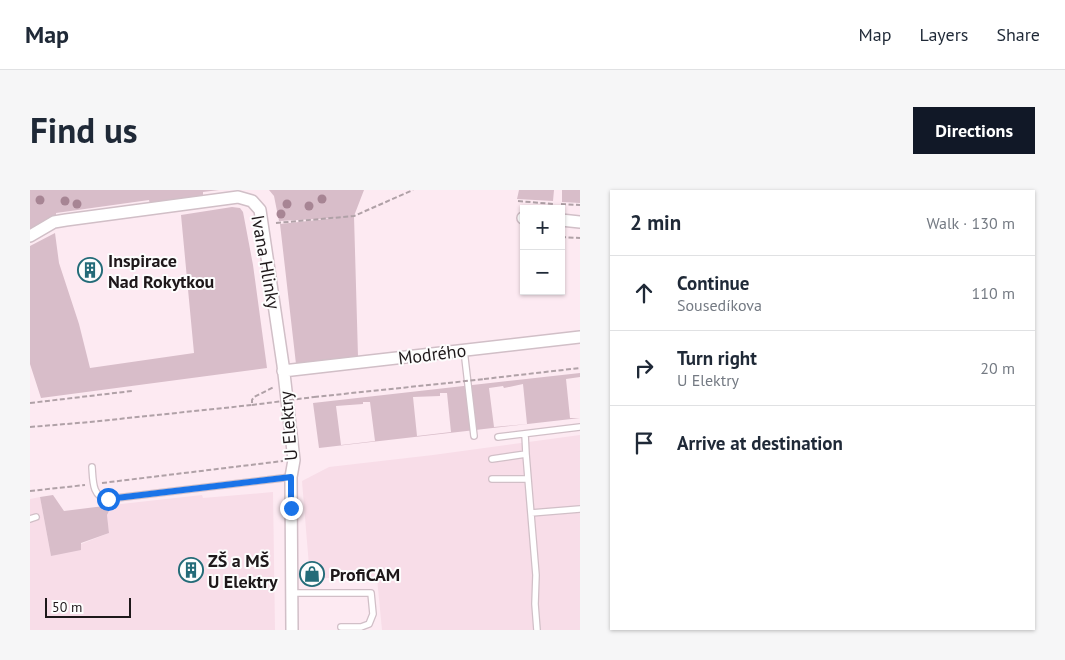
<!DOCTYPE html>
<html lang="en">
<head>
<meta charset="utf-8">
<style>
  :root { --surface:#fff; --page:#f6f6f7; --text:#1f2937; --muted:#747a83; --line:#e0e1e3; --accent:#111827 }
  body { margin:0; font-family:"PT Sans",sans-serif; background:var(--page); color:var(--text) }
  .controls { position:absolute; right:15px; top:15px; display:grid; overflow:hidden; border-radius:0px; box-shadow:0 1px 4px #0004 }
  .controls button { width:45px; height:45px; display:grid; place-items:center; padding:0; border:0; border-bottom:1px solid var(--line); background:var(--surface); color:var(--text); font:25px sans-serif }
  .scale { position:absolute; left:15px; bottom:12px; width:86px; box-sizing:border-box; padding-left:5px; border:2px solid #1e181a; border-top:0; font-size:14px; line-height:18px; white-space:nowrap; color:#1e181a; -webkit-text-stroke:4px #fdfdfd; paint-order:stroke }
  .stop { position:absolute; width:15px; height:15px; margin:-11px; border:4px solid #1a73e8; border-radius:50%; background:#fff }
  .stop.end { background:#1a73e8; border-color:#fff; box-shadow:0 1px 5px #0008 }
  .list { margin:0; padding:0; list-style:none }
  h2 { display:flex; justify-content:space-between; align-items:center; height:65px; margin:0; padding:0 20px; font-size:21px }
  h2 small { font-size:16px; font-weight:400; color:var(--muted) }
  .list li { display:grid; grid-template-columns:32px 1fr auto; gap:15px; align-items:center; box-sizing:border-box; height:75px; padding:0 20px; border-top:1px solid var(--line) }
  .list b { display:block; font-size:19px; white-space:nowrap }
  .list p { margin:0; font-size:16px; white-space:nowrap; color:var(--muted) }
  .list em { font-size:16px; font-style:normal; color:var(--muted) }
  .icon { flex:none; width:28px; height:28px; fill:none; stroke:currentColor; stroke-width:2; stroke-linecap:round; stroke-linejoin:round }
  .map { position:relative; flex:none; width:550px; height:440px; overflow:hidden; border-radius:0px }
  header { display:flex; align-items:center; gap:30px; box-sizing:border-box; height:70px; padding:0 25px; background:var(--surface); border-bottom:1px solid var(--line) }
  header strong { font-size:24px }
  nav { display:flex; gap:28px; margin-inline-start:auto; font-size:18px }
  .intro { display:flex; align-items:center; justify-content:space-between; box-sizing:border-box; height:120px; padding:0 30px }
  h1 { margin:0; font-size:35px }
  .button { padding:12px 22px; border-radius:0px; background:var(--accent); color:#fff; font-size:18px; font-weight:700 }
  main { display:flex; gap:30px; padding:0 30px }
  aside { flex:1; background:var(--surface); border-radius:0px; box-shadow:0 1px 4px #0004 }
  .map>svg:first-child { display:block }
  .built { fill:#f8dde8 }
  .green { fill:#d8bdc9; fill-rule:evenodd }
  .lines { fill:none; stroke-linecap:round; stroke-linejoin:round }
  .lane-casing { stroke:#d1bfc7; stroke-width:8 }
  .street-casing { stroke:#d1bfc7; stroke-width:14 }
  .path { stroke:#b0a1a7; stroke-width:2; stroke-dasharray:5 2.5; stroke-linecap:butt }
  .lane { stroke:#fff; stroke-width:5.5 }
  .street { stroke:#fff; stroke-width:11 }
  .path-bridge { stroke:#b0a1a7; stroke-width:2; stroke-dasharray:5 2.5; stroke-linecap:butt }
  .tree { fill:#a78594 }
  .route { stroke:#1a73e8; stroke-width:6 }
  .labels { text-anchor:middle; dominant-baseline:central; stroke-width:4; stroke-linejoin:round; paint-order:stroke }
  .poi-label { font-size:18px; font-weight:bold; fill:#1e181a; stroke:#fdfdfd; text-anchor:start }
  .street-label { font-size:18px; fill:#1e181a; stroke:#fdfdfd }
</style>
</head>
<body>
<header>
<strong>Map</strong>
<nav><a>Map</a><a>Layers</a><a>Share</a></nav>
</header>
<div class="intro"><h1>Find us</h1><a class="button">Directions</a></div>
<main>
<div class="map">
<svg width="550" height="440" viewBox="0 0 550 440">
  <rect width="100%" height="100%" fill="#fdeaf2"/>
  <path class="built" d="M550,245V440H352L347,388H280L272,291L299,277L403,265Z
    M243,302L245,440H0V309L10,307L21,366L79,343L77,325L82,315L172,305L173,308Z"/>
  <path class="green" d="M0,0H189L173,2V6L120,14L119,10L26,23V27L0,39Z
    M239,0H334L324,26L328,166L266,174L250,34L306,28L249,31L244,6Z
    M489,0H524L523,11L487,9Z
    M532,0H550V13L532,12Z
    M202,17L210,18L213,22L223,75L237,178L11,208L0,174V56L25,43L29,73L49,134L60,178L164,163L151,25Z
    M550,183V187L536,189L540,228H550L289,258L283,213ZM493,194L497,234L464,237L459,198L473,196L474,198ZM410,203H417L421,242L387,246L383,207L410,206ZM333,212H340L345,251L311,255L306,216L333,214Z
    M23,305L34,321L82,315L77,325L79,343L51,353V360L21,366L10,307Z"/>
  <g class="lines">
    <defs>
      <path id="lane" d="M434,160L444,246
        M495,244L496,264
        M468,247L550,237
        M462,269L496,264L506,385L505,414L507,440
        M62,277C63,290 62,308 78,309L261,287
        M462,289H498
        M501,323L550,319
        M0,329L6,327
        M262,403H341L343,424L339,434L331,437H311"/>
      <path id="street" d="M493,28H494
        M531,30L550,32
        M0,46L24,32L36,30L208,7L222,11L230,20L253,175L264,270L261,287L262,440
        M253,181L550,147"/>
    </defs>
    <use href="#lane" class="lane-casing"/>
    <use href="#street" class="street-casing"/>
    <path class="path" d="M488,11L523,14
      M531,14L550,15
      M246,33L324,26L383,0
      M531,47L550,48
      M454,189L550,178
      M284,207L418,193
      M0,213L102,201
      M0,237L60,232L222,215V210L224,207L244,197
      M72,293L253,271
      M0,301L55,295"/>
    <use href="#lane" class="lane"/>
    <use href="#street" class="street"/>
    <path class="path-bridge" d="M418,193L454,189
      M222,215L284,207"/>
  </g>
  <g class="tree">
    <circle cx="292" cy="9" r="4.5"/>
    <circle cx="10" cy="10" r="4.5"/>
    <circle cx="35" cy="11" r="4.5"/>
    <circle cx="47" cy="14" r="4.5"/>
    <circle cx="257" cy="14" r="4.5"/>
    <circle cx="279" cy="16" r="4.5"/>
    <circle cx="251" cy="24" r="4.5"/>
  </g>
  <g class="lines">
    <path class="route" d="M78,309L261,287V318"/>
  </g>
  <defs>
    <symbol id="building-ring" viewBox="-11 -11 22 22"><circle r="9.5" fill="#fdfdfd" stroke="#236b78" stroke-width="1.5"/><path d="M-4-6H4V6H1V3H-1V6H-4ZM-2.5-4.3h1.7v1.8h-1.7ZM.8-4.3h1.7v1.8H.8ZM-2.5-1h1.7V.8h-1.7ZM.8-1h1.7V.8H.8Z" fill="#236b78"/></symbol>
    <symbol id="shop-ring" viewBox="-11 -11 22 22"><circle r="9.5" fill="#fdfdfd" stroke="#236b78" stroke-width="1.5"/><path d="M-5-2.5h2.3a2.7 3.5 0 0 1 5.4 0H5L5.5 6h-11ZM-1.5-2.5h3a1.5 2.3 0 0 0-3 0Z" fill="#236b78"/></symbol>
  </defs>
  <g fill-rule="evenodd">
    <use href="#building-ring" x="46" y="66" width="28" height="28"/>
    <use href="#building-ring" x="147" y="366" width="28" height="28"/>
    <use href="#shop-ring" x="268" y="370" width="28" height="28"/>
  </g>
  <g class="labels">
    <g class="poi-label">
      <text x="78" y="70">Inspirace<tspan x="78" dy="21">Nad Rokytkou</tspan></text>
      <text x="178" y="370">ZŠ a MŠ<tspan x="178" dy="21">U Elektry</tspan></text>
      <text x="300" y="384">ProfiCAM</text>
    </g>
    <g class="street-label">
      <text transform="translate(236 72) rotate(80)">Ivana Hlinky</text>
      <text transform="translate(402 164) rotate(-7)">Modrého</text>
      <text transform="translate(258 236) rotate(-95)">U Elektry</text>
    </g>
  </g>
</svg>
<div class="controls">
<button>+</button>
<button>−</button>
</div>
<div class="scale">50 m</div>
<div class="stop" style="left:78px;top:309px"></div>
<div class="stop end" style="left:261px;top:318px"></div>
</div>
<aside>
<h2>2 min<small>Walk · 130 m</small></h2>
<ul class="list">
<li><svg class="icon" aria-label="ahead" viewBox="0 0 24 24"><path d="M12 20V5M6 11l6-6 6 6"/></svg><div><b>Continue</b><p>Sousedíkova</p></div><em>110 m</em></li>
<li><svg class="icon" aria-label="right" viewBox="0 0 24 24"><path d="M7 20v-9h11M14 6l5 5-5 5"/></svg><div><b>Turn right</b><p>U Elektry</p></div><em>20 m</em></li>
<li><svg class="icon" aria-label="arrive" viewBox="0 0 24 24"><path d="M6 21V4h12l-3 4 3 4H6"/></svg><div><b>Arrive at destination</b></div></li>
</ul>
</aside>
</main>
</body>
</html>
